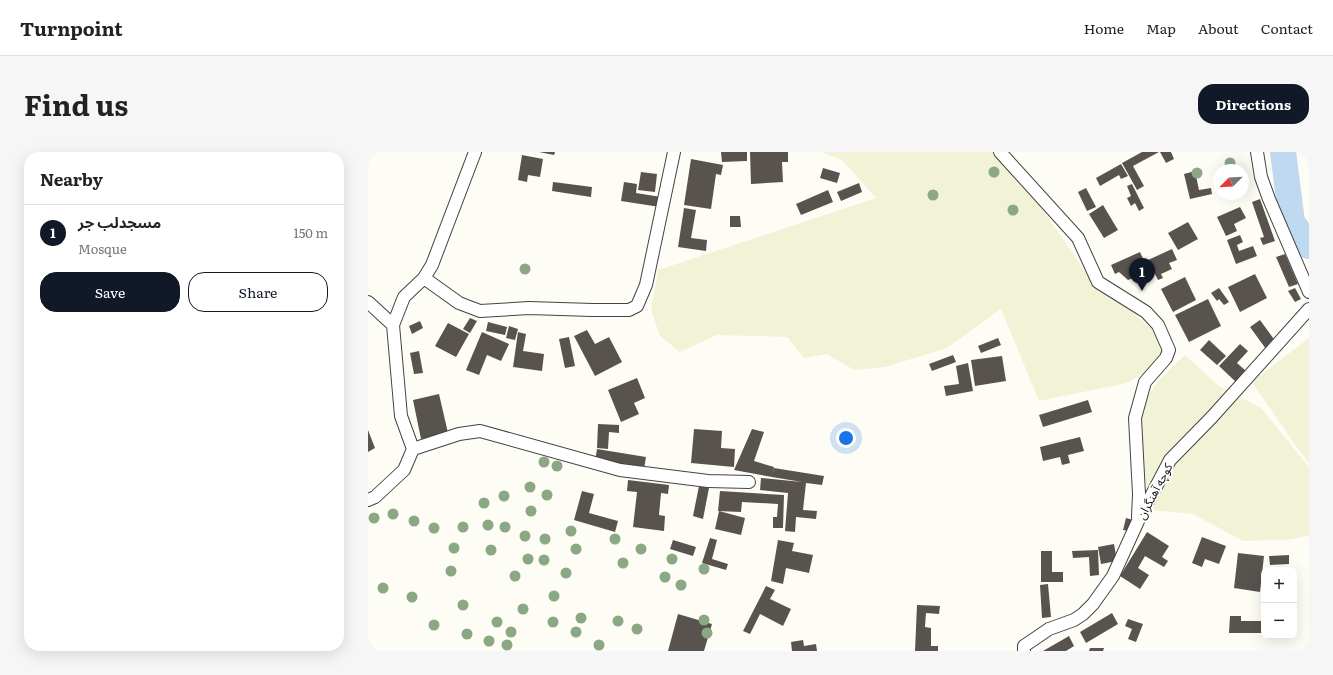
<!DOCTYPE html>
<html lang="en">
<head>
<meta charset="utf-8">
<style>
  :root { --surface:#fff; --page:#f6f6f6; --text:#222; --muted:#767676; --line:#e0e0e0; --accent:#111827 }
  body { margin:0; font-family:Literata,"Noto Sans Arabic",serif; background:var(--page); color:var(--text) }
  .controls { position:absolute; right:12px; bottom:12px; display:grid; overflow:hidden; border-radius:8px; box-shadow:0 4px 16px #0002 }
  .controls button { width:36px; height:36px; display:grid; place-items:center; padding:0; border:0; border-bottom:1px solid var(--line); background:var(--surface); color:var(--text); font:20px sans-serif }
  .compass { position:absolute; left:845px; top:12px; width:36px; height:36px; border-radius:50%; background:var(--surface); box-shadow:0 4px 16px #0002; rotate:246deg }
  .you { position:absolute; left:478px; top:286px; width:14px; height:14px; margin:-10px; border:3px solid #fff; border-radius:50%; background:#1a73e8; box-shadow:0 0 0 6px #1a73e833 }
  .badge { display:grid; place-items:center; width:26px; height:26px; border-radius:50%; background:var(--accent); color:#fff; font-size:13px; font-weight:700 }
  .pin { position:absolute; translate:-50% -33px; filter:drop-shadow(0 1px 2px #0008) }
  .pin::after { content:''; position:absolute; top:21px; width:14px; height:12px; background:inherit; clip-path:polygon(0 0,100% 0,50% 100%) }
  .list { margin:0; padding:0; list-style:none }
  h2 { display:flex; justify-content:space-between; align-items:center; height:52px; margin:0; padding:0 16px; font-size:17px }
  h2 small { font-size:13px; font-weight:400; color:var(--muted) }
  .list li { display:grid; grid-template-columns:26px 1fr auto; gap:12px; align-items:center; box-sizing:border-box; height:56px; padding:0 16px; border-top:1px solid var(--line) }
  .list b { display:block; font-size:15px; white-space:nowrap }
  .list p { margin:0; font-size:13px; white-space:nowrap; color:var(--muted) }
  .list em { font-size:13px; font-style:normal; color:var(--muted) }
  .actions { display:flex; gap:8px; padding:12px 16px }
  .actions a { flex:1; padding:9px 0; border:1px solid var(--accent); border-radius:16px; text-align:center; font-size:14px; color:var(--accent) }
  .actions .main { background:var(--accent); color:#fff }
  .map { position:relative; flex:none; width:941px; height:499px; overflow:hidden; border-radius:16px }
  header { display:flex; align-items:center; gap:24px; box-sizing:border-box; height:56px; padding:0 20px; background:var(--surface); border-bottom:1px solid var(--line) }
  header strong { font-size:19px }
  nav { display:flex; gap:22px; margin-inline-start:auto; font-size:14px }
  .intro { display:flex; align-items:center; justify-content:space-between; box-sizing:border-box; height:96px; padding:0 24px }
  h1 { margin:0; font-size:28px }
  .button { padding:10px 18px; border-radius:16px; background:var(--accent); color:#fff; font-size:14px; font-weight:700 }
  main { display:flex; gap:24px; padding:0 24px }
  aside { flex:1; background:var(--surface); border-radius:16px; box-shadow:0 4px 16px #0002 }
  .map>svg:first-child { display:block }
  .farmland { fill:#f2f2d7 }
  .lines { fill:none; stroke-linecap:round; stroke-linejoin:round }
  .river { stroke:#bfd9f0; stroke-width:26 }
  .building { fill:#58534e }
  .minor-casing { stroke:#434343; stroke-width:14 }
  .minor { stroke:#fff; stroke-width:12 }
  .tree { fill:#8ca784 }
  .labels { text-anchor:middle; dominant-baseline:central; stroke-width:4; stroke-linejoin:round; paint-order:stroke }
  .street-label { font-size:12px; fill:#101010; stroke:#fff }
</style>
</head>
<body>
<header>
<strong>Turnpoint</strong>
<nav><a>Home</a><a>Map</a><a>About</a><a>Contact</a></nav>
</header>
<div class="intro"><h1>Find us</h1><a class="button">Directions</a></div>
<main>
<aside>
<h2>Nearby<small></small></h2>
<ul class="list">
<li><span class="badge">1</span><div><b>مسجدلب جر</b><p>Mosque</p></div><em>150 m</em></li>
</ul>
<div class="actions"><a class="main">Save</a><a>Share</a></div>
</aside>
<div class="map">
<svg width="941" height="499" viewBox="0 0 941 499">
  <rect width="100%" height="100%" fill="#fefdf5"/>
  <path class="farmland" d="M453,0H629L655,29L716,118L791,183L795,201L786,215L759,231L671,249L633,157L579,196L517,215L486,218L459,202L436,206L419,185L349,183L312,200L292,184L283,158L290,118L508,46L474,8Z
    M941,186V311L925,290L884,230Z
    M817,203L851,234L893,256L941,315V384L918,388L875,389L825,362L783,358L775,312L774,253L787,233Z"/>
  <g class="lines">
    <path class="river" d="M915,0L924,70L941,94"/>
  </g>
  <path class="building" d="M171,0H187L186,3Z
    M353,0H379V9L354,10Z
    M382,0H420V10H414L415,30L383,32Z
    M774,0H791L765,14L776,34L769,38L754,11Z
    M792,0H803L806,7L798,11Z
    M154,3L175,7L172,25L160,23L159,30L150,28Z
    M323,7L355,13L353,23L348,22L343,57L316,53Z
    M753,12L760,24L753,27L751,23L732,34L728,26Z
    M455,16L472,21L469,31L452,26Z
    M827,19L831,38L843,36L844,42L822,47L816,22Z
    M273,20L289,22L287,40L270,38Z
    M185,30L224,35L223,45L184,39Z
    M256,30L269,32L268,41L293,45L292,55L253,49Z
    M491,31L494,40L473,49L469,40Z
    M764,32L776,56L771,59L767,51L763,54L759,46L763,44L759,34Z
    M718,36L728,55L719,59L710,40Z
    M460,38L465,50L433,63L428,52Z
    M892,47L907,89L895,93L892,86L896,85L884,50Z
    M735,53L750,78L736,86L721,62Z
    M872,55L878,66L866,72L869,79L858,84L849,65Z
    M316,56L328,58L323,86L339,88L338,99L310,95Z
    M362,64H372L373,75H362Z
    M820,70L830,87L810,98L800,81Z
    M872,83L875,90L869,93L871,99L885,94L889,104L868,112L859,88Z
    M804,97L809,108L801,111L804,117L793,122L795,126L790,128L780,108Z
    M772,100L781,120L760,128L751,120L747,122L743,113Z
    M917,102L930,132L921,135L908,105Z
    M887,122L899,146L872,160L860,135Z
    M817,125L828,148L805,160L793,137Z
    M851,136L861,150L856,153L851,147L849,149L843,141Z
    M927,136L933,147L927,150L920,139Z
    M840,147L853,174L821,190L807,163Z
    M102,166L109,169L102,181L95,177Z
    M892,168L908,190L898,197L882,175Z
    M52,169L55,176L44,182L41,174Z
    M120,170L139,175L137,183L118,179Z
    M80,171L101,182L88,205L67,194Z
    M141,174L150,177L147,188L138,186Z
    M219,178L227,192L241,185L254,210L227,224L206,184Z
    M114,180L141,192L133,209L119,203L111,223L98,218Z
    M150,180L158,182L155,199L176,202L174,219L145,215Z
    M201,185L207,214L197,216L191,187Z
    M630,186L633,193L613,201L610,194Z
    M841,188L858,204L849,213L832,198Z
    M872,192L880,199L869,211L878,219L868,230L851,214Z
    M51,199L55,221L46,222L42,201Z
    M585,203L588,210L564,219L561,212Z
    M634,204L638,229L607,234L603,208Z
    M600,211L605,239L578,244L576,234L591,232L588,214Z
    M269,226L277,246L266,251L271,262L253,270L240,238Z
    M71,242L80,281L53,287L45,248Z
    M720,248L724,260L675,275L671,263Z
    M230,272L251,273V281L241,280L240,297L229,296Z
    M326,277L354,279L353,296L367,297L366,315L323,311Z
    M384,277L396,280L386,309L406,315L404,325L366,318Z
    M0,278L7,296L0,300Z
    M712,285L716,299L700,303L702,311L694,313L692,305L675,309L672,295Z
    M229,297L278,305L276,317L227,309Z
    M406,316L456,324L454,333L438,331L435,358L449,359L448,367L428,365L427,380L417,379L420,341L392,338L393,326L434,330L404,325Z
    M260,328L301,333L300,342L293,341L291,363L297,364L296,379L265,375L269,340L259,339Z
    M331,334L341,336L335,367L325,364Z
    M214,339L226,342L221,361L250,369L247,380L206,368Z
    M352,339L416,343L415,376H405V365H409L410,352L374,350L373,360L350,359Z
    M351,359L377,366L373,383L347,377Z
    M758,366L765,368L762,379L755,378Z
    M779,380L801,394L794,405L800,409L796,415L777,404L770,416L781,423L772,437L752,424Z
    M834,385L858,394L851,412L837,407L834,415L824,411Z
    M342,386L349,388L344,407L360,412L358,418L334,411Z
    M305,388L328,395L325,404L302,397Z
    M410,388L426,391L424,399L445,403L441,421L418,416L415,432L403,429Z
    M746,392L749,409L733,412L730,395Z
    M730,398L731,423L722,424L721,405L705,406L704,399Z
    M673,399H684V420H695V430H673Z
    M870,401L896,404L892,440L866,436Z
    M921,403V412L902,413L901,404Z
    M680,432L683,465L674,466L672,433Z
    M398,434L407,438L402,447L423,457L415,474L392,462L382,482L375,479Z
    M549,453L572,454L571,462L558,461L557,475L563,476V494H570V499H547Z
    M744,461L750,472L718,491L712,480Z
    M310,462L344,472L336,499H300Z
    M862,464H873V469H896V481H861Z
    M760,467L775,472L768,490L760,487L764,477L757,474Z
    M701,484L706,494L698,499H675Z
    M435,488L436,494L448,492L449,499H424L423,490Z
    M722,496H736L735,499H721Z"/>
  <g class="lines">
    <defs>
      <path id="minor" d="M632,0L710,86L730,130L778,160L790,173L801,198L798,206L777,230L767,266L771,342L770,365
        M889,0L893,25L901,47L941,140
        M56,126L91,151L112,159L161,156L224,158H261L269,154L278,133L306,0
        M0,150L25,173
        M45,297L91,282L112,279L252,318L340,329L381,330
        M0,348L7,345L36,318L45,297L33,264L25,173L36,145L56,126L64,113L107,0
        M656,499V494L681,477L706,468L715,462L725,452L745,424L770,369L802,308L844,265L941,157"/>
    </defs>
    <use href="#minor" class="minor-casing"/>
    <use href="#minor" class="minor"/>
  </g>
  <g class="tree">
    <circle cx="862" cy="11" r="5.5"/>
    <circle cx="626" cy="20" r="5.5"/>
    <circle cx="829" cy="21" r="5.5"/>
    <circle cx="565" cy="43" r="5.5"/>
    <circle cx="645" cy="58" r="5.5"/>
    <circle cx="157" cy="117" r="5.5"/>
    <circle cx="176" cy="310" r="5.5"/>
    <circle cx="189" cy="314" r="5.5"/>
    <circle cx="162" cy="335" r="5.5"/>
    <circle cx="179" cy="343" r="5.5"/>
    <circle cx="136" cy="344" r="5.5"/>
    <circle cx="116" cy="351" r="5.5"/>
    <circle cx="163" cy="359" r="5.5"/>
    <circle cx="25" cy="362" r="5.5"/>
    <circle cx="6" cy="366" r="5.5"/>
    <circle cx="46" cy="369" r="5.5"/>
    <circle cx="120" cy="373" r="5.5"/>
    <circle cx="95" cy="375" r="5.5"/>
    <circle cx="137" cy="375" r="5.5"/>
    <circle cx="66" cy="376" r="5.5"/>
    <circle cx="203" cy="379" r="5.5"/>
    <circle cx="157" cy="384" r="5.5"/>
    <circle cx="177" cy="387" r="5.5"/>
    <circle cx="247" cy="387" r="5.5"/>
    <circle cx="86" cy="396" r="5.5"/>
    <circle cx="208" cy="397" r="5.5"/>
    <circle cx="273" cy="397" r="5.5"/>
    <circle cx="123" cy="398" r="5.5"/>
    <circle cx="160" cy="407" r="5.5"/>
    <circle cx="304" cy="407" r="5.5"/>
    <circle cx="176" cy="408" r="5.5"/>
    <circle cx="255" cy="411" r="5.5"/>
    <circle cx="336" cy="417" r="5.5"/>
    <circle cx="83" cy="419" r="5.5"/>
    <circle cx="198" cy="421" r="5.5"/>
    <circle cx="147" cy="424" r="5.5"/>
    <circle cx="297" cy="425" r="5.5"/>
    <circle cx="313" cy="433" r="5.5"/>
    <circle cx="15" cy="436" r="5.5"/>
    <circle cx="186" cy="444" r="5.5"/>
    <circle cx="44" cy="445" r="5.5"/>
    <circle cx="95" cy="453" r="5.5"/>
    <circle cx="155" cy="457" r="5.5"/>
    <circle cx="213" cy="466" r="5.5"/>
    <circle cx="336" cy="468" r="5.5"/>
    <circle cx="250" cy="469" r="5.5"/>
    <circle cx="129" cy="470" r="5.5"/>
    <circle cx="185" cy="470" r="5.5"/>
    <circle cx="66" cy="473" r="5.5"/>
    <circle cx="269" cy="477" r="5.5"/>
    <circle cx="143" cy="480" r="5.5"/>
    <circle cx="208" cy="480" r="5.5"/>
    <circle cx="339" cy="481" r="5.5"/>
    <circle cx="99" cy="482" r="5.5"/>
    <circle cx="121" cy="489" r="5.5"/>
    <circle cx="139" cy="493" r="5.5"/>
    <circle cx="231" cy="493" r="5.5"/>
  </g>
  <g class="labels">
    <g class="street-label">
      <text transform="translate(786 339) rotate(-62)">کوچه آهنگران</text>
    </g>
  </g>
</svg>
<div class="controls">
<button>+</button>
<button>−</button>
</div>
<svg class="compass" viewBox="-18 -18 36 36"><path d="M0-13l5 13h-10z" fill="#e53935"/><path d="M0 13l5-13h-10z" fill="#767676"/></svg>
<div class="you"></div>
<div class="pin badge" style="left:774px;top:139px">1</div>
</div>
</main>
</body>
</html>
